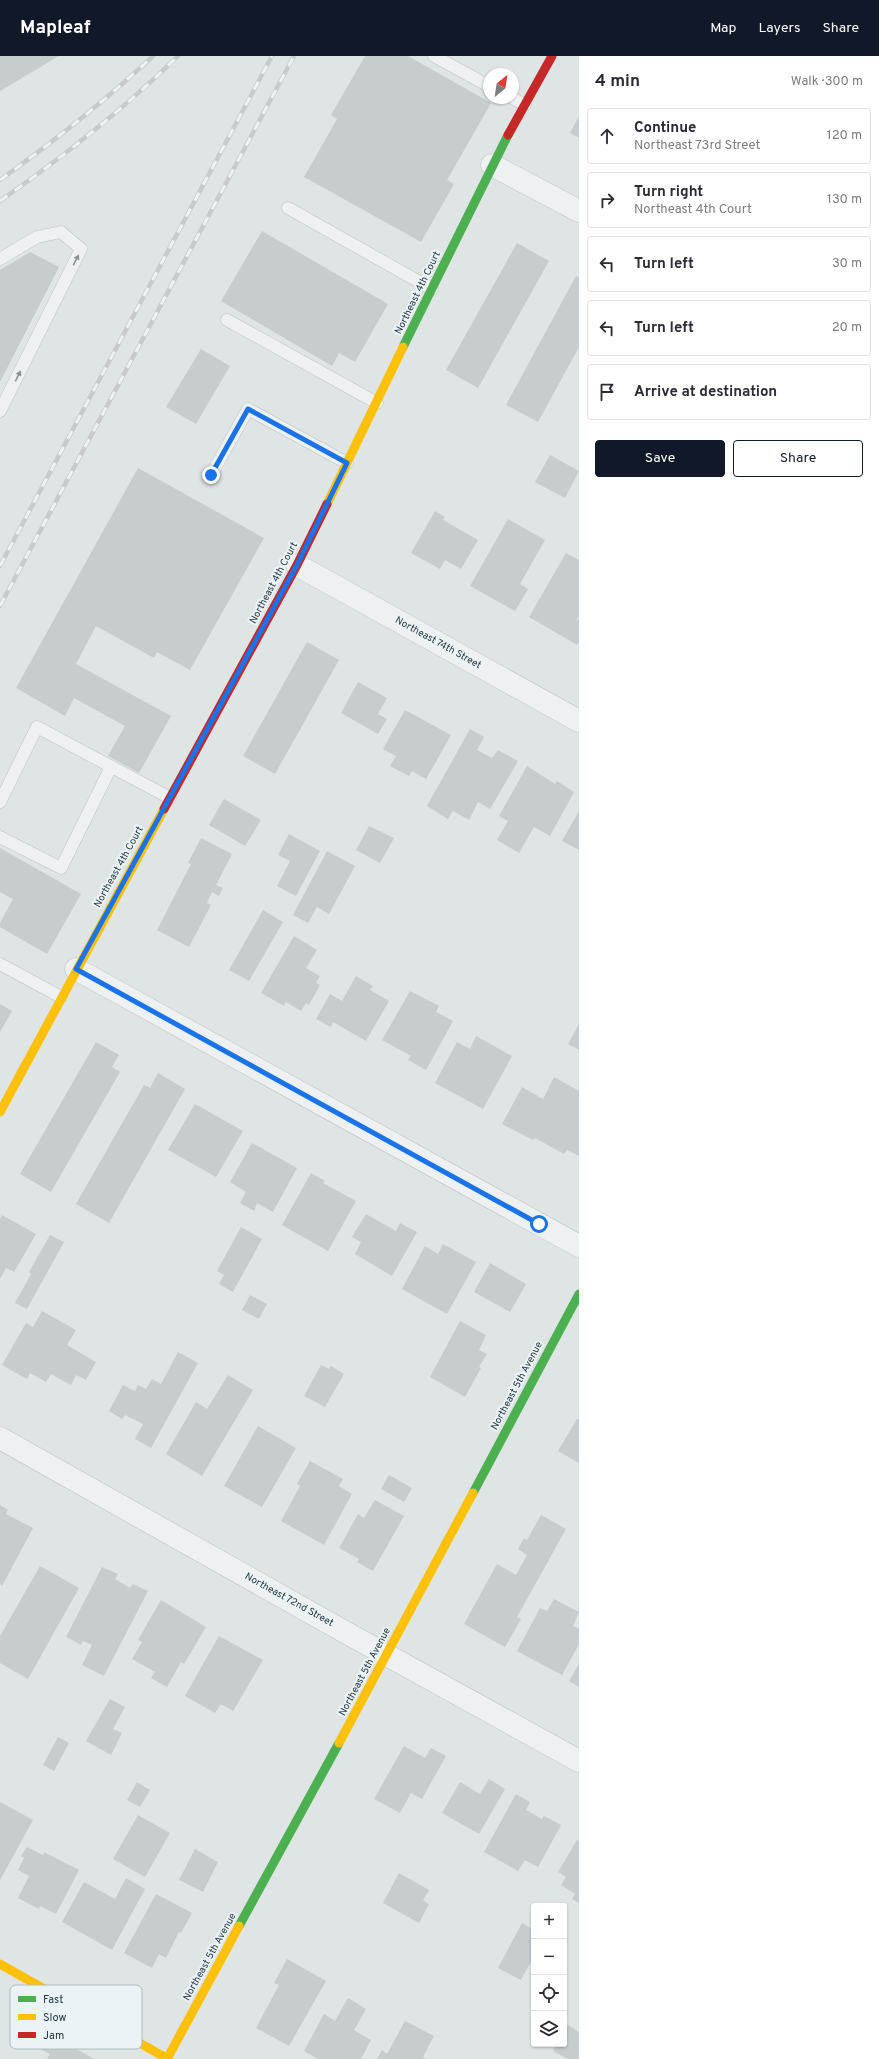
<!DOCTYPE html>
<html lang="en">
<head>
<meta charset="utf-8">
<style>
  :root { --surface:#fff; --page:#f2f2f3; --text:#2b2b33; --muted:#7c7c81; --line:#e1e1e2; --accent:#111827 }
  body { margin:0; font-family:Overpass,sans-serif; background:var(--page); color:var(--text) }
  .controls { position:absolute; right:12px; bottom:12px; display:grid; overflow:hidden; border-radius:4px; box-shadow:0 1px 3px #0004 }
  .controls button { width:36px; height:36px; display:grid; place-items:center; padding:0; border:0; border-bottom:1px solid var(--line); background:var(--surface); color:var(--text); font:20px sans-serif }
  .compass { position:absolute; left:483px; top:12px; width:36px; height:36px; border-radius:50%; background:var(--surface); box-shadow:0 1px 3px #0004; rotate:30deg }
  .stop { position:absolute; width:12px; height:12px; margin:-9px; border:3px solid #1a73e8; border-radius:50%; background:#fff }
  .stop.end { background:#1a73e8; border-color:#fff; box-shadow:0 1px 4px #0008 }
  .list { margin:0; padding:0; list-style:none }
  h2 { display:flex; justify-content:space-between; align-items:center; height:52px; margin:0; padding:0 16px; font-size:17px }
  h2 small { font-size:13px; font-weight:400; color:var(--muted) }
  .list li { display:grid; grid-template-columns:26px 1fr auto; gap:12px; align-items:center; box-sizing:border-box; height:56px; margin:0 8px 8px; padding:0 8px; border:1px solid var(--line); border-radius:4px }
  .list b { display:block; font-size:15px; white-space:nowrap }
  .list p { margin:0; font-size:13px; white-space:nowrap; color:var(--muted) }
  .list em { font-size:13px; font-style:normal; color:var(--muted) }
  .actions { display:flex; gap:8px; padding:12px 16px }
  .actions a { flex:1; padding:9px 0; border:1px solid var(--accent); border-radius:4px; text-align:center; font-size:14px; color:var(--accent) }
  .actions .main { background:var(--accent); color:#fff }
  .icon { flex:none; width:22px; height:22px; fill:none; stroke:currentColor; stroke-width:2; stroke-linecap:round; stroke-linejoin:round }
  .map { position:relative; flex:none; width:579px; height:2003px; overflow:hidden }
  header { display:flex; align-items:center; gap:24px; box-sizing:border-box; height:56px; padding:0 20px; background:var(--accent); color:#fff }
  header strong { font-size:19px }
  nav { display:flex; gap:22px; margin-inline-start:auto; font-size:14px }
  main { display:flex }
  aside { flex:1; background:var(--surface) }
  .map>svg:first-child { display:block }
  .building { fill:#c7ccce }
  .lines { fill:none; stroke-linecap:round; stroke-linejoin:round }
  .lane-casing { stroke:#bdc2c3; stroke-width:13 }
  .street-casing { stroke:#bdc2c3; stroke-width:23 }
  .lane { stroke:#eef1f2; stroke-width:12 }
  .street { stroke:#eef1f2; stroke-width:22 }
  .fast { stroke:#4caf50; stroke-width:9 }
  .slow { stroke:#ffc107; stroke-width:9 }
  .jam { stroke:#c62828; stroke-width:9 }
  .rail-casing { stroke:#c7cbcd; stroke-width:4.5 }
  .rail { stroke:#ecf3f6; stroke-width:3; stroke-dasharray:9; stroke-linecap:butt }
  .oneway { fill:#899499 }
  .route { stroke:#1a73e8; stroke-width:5 }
  .labels { text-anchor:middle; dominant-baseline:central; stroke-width:4; stroke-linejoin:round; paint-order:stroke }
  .street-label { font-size:10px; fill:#243840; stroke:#ecf3f6 }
  .key { fill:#ecf3f6; stroke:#b0bbbf; stroke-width:1 }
  .key-label { font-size:11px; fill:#243840 }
</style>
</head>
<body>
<header>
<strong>Mapleaf</strong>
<nav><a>Map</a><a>Layers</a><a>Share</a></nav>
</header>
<main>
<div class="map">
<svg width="579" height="2003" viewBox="0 0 579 2003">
  <rect width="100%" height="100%" fill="#dfe4e5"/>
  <path class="building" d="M0,0H59L0,35Z
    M365,0H408L491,47L447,124L454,128L421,186L304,121L337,63L331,59Z
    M579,60V82L570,77Z
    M262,175L388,248L355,306L339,297L332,310L221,245Z
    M517,187L549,205L478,332L446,314Z
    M30,196L59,211L0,326V214Z
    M576,220L579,222V291L538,366L506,349Z
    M201,293L230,310L196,368L166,351Z
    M550,399L579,415L565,442L535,426Z
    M138,412L264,482L190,614L157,596L154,602L96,570L76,608L171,660L139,717L108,700L125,670L74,642L65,660L16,632Z
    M435,455L445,461L443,464L478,484L461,513L445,504L440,513L411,497Z
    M508,463L545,484L520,528L528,533L515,555L470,530Z
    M566,497L579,504V560L577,563L579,564V586L577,589L529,561Z
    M307,586L339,604L275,718L243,700Z
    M358,626L387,642L378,658L387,663L378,678L341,657Z
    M405,654L451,679L426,723L412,715L409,720L390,710L396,700L383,693Z
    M470,673L484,681L477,694L492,702L498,694L518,705L490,753L478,746L469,764L453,755L448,763L427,750Z
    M527,710L555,728L557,725L574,736L550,780L534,771L519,797L497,784L508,765L499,760Z
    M224,743L261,764L245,790L209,769Z
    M579,755V794L562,785Z
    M369,770L394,782L380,807L356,794Z
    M289,778L320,795L296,840L277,830L290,805L278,799Z
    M201,782L232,798L216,829L223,832L219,840L212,836L207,847L211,849L189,891L157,874L191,808L188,807Z
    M0,792L81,838L47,898L0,871V867L13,843L0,836Z
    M327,795L355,810L329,858L317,851L308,867L293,859Z
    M263,854L283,866L249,925L229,914Z
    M294,880L317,894L306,912L320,920L316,927L320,929L309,949L306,947L301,955L286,946L284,950L261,937Z
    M356,920L373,930L370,934L389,945L366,985L333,966L331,971L316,963L330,938L342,945Z
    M410,935L439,950L436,956L453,965L426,1014L408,1004L411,1000L382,984Z
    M0,948L12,955L0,976Z
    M579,968V994L568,988Z
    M476,980L512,1000L483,1053L435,1027L457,986L470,993Z
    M96,986L119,999L112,1011L120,1016L51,1136L20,1118Z
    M158,1017L185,1033L109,1167L76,1148L144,1029L150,1032Z
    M554,1021L579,1035V1100L567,1094L564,1098L535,1082L533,1084L502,1068L522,1031L543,1043Z
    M195,1048L243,1075L216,1121L168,1094Z
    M252,1087L297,1112L273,1156L257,1147L254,1155L240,1147L246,1136L230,1126Z
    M311,1117L325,1125L323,1127L356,1145L328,1195L282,1169Z
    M366,1158L396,1175L400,1167L417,1176L392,1220L355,1198L361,1186L352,1181Z
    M2,1159L36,1178L14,1216L6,1212L0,1223V1163Z
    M241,1171L262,1183L233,1236L219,1228L224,1219L217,1215Z
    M50,1179L64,1186L27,1253L15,1247L31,1218L29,1216Z
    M443,1188L476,1206L447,1258L402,1233L425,1190L438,1198Z
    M490,1207L526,1228L510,1256L474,1236Z
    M250,1239L267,1248L259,1263L242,1254Z
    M42,1255L76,1274L67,1289L96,1306L86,1324L76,1319L71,1329L51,1318L46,1326L30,1317L27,1323L2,1309L26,1267L33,1271Z
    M460,1265L486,1279L479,1294L487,1298L479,1311L481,1312L465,1341L430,1321Z
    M178,1296L198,1307L151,1392L135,1383L143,1368L125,1359L122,1363L109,1355L123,1329L135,1335L138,1329L146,1333L152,1323L161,1328Z
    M321,1309L329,1313L331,1310L344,1318L325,1351L304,1340Z
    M228,1319L253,1334L202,1420L166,1398L196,1346L207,1353Z
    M577,1363H579V1407L558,1395Z
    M258,1370L296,1392L262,1451L224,1430Z
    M310,1405L343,1423L339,1430L352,1438L324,1489L281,1465L300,1430L297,1428Z
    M389,1419L412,1432L404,1446L381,1433Z
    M375,1444L404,1460L373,1515L357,1506L359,1503L339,1492L358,1458L364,1462Z
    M0,1449L8,1454L6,1458L33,1472L2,1530L0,1528Z
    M541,1459L566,1473L517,1561L521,1563L505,1591L464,1568L497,1508L516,1519L527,1499L518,1493L524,1482L527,1484Z
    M40,1510L79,1532L28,1623L0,1607V1580Z
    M102,1511L118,1518L115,1523L130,1532L133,1528L148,1535L104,1620L82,1609L92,1589L83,1585L81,1589L66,1581Z
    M554,1543L579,1556L573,1570L579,1573V1588L562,1619L517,1595L540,1552L547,1555Z
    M161,1544L206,1571L184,1608L181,1606L167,1631L151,1622L155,1616L132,1603L142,1586L138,1584Z
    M219,1580L263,1604L233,1655L221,1648L215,1657L185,1640Z
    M579,1608V1631L569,1625Z
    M110,1643L125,1651L113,1673L122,1677L111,1699L86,1685Z
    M58,1681L69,1687L54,1715L43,1709Z
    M404,1690L425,1702L431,1692L446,1700L422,1743L411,1737L400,1757L374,1743Z
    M489,1723L505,1733L479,1778L442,1757L460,1726L480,1738Z
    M137,1726L150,1734L140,1751L127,1744Z
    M516,1738L530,1746L526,1754L542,1763L544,1760L561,1769L538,1811L525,1804L518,1815L484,1796Z
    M0,1746L33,1764L0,1824Z
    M138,1759L170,1777L145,1821L113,1803Z
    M577,1784L579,1785V1847L572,1843L575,1838L561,1829L566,1821L558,1816Z
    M27,1791L43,1799L44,1796L79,1814L56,1858L40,1850L39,1853L18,1842L29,1820L18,1814L24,1802L21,1800Z
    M195,1793L218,1806L203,1836L179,1824Z
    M399,1817L429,1834L423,1844L429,1848L419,1867L383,1847Z
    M126,1822L145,1833L112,1894L62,1866L84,1826L115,1843Z
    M156,1838L192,1857L181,1877L179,1876L166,1902L159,1898L152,1912L124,1897Z
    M522,1867L534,1874V1900L521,1924L498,1912Z
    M287,1903L326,1925L289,1990L256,1972L279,1929L274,1927Z
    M348,1942L366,1953L354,1974L371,1984L361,2003H318L304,1995L324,1958L335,1965Z
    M405,1965L434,1980L423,2001L426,2003H377L382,1994L387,1998Z
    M568,1969L579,1976V2003H568L553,1995L557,1988H564V1976Z
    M49,1977L94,2003H47L50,1998L40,1993Z"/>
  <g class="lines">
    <defs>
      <path id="lane" d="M434,0L489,30
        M512,42L525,49
        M288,152L432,233
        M0,203L37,181L61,176L81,193L0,355
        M227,264L377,347
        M211,419L248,353L347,407
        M0,746L37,671L170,742
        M0,781L61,812L111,711
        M0,908L61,941"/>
      <path id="street" d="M492,109L579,155
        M297,509L579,665
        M76,913L579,1190
        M0,1382L345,1576L579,1705"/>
    </defs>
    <use href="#lane" class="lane-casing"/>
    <use href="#street" class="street-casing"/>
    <use href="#lane" class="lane"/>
    <use href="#street" class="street"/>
    <path class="fast" d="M403,291L508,79
      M473,1437L579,1238
      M239,1870L339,1687"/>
    <path class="slow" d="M327,448L403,291
      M0,1056L164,753
      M339,1687L473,1437
      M0,1908L168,2003
      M167,2003L239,1870"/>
    <path class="jam" d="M508,79L552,0
      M164,753L297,509L327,448"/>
    <defs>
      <path id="rail" d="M0,124C53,86 105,45 153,0
        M0,145C63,101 123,54 178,0
        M0,510L272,0
        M0,550L294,0"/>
    </defs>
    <use href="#rail" class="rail-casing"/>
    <use href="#rail" class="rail"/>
  </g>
  <defs><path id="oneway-solid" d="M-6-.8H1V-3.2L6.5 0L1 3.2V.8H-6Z"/></defs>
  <g class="oneway">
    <use href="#oneway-solid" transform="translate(76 204) rotate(-63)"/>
    <use href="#oneway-solid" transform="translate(18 320) rotate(-63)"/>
  </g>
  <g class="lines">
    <path class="route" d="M211,419L248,353L347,407L297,509L76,913L539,1168"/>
  </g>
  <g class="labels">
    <g class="street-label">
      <text transform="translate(418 237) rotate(-64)">Northeast 4th Court</text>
      <text transform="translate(274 527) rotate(-62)">Northeast 4th Court</text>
      <text transform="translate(438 587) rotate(29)">Northeast 74th Street</text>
      <text transform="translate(119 811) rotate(-61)">Northeast 4th Court</text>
      <text transform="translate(517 1330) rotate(-62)">Northeast 5th Avenue</text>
      <text transform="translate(289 1544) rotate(29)">Northeast 72nd Street</text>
      <text transform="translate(365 1616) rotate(-62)">Northeast 5th Avenue</text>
      <text transform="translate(210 1901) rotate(-61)">Northeast 5th Avenue</text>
    </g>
  </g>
  <rect x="10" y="1929" width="132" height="64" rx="6" class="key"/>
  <rect x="18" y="1940" width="18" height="6" fill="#4caf50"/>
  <rect x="18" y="1958" width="18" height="6" fill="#ffc107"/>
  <rect x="18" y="1976" width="18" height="6" fill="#c62828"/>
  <g class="key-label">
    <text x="43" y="1947">Fast</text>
    <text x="43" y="1965">Slow</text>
    <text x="43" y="1983">Jam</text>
  </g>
</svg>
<div class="controls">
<button>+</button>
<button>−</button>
<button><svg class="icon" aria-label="locate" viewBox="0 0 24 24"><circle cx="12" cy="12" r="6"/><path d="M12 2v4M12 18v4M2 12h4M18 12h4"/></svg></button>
<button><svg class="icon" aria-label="layers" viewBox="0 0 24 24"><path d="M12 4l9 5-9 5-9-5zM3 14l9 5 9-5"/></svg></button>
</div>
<svg class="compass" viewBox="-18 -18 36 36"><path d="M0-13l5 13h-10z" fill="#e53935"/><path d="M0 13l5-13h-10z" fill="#7c7c81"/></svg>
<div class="stop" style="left:539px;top:1168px"></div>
<div class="stop end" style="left:211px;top:419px"></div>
</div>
<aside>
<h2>4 min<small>Walk · 300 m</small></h2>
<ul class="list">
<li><svg class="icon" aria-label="ahead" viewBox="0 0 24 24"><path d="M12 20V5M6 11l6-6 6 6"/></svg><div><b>Continue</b><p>Northeast 73rd Street</p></div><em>120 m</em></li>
<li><svg class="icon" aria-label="right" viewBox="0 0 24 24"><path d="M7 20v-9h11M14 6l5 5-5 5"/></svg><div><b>Turn right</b><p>Northeast 4th Court</p></div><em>130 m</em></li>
<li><svg class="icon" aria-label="left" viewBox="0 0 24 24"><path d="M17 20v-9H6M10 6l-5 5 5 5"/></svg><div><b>Turn left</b></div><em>30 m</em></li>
<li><svg class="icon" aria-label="left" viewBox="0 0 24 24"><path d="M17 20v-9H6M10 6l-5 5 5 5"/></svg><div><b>Turn left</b></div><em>20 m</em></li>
<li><svg class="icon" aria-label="arrive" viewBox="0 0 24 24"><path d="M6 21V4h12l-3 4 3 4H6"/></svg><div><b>Arrive at destination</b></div></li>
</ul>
<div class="actions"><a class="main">Save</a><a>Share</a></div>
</aside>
</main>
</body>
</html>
